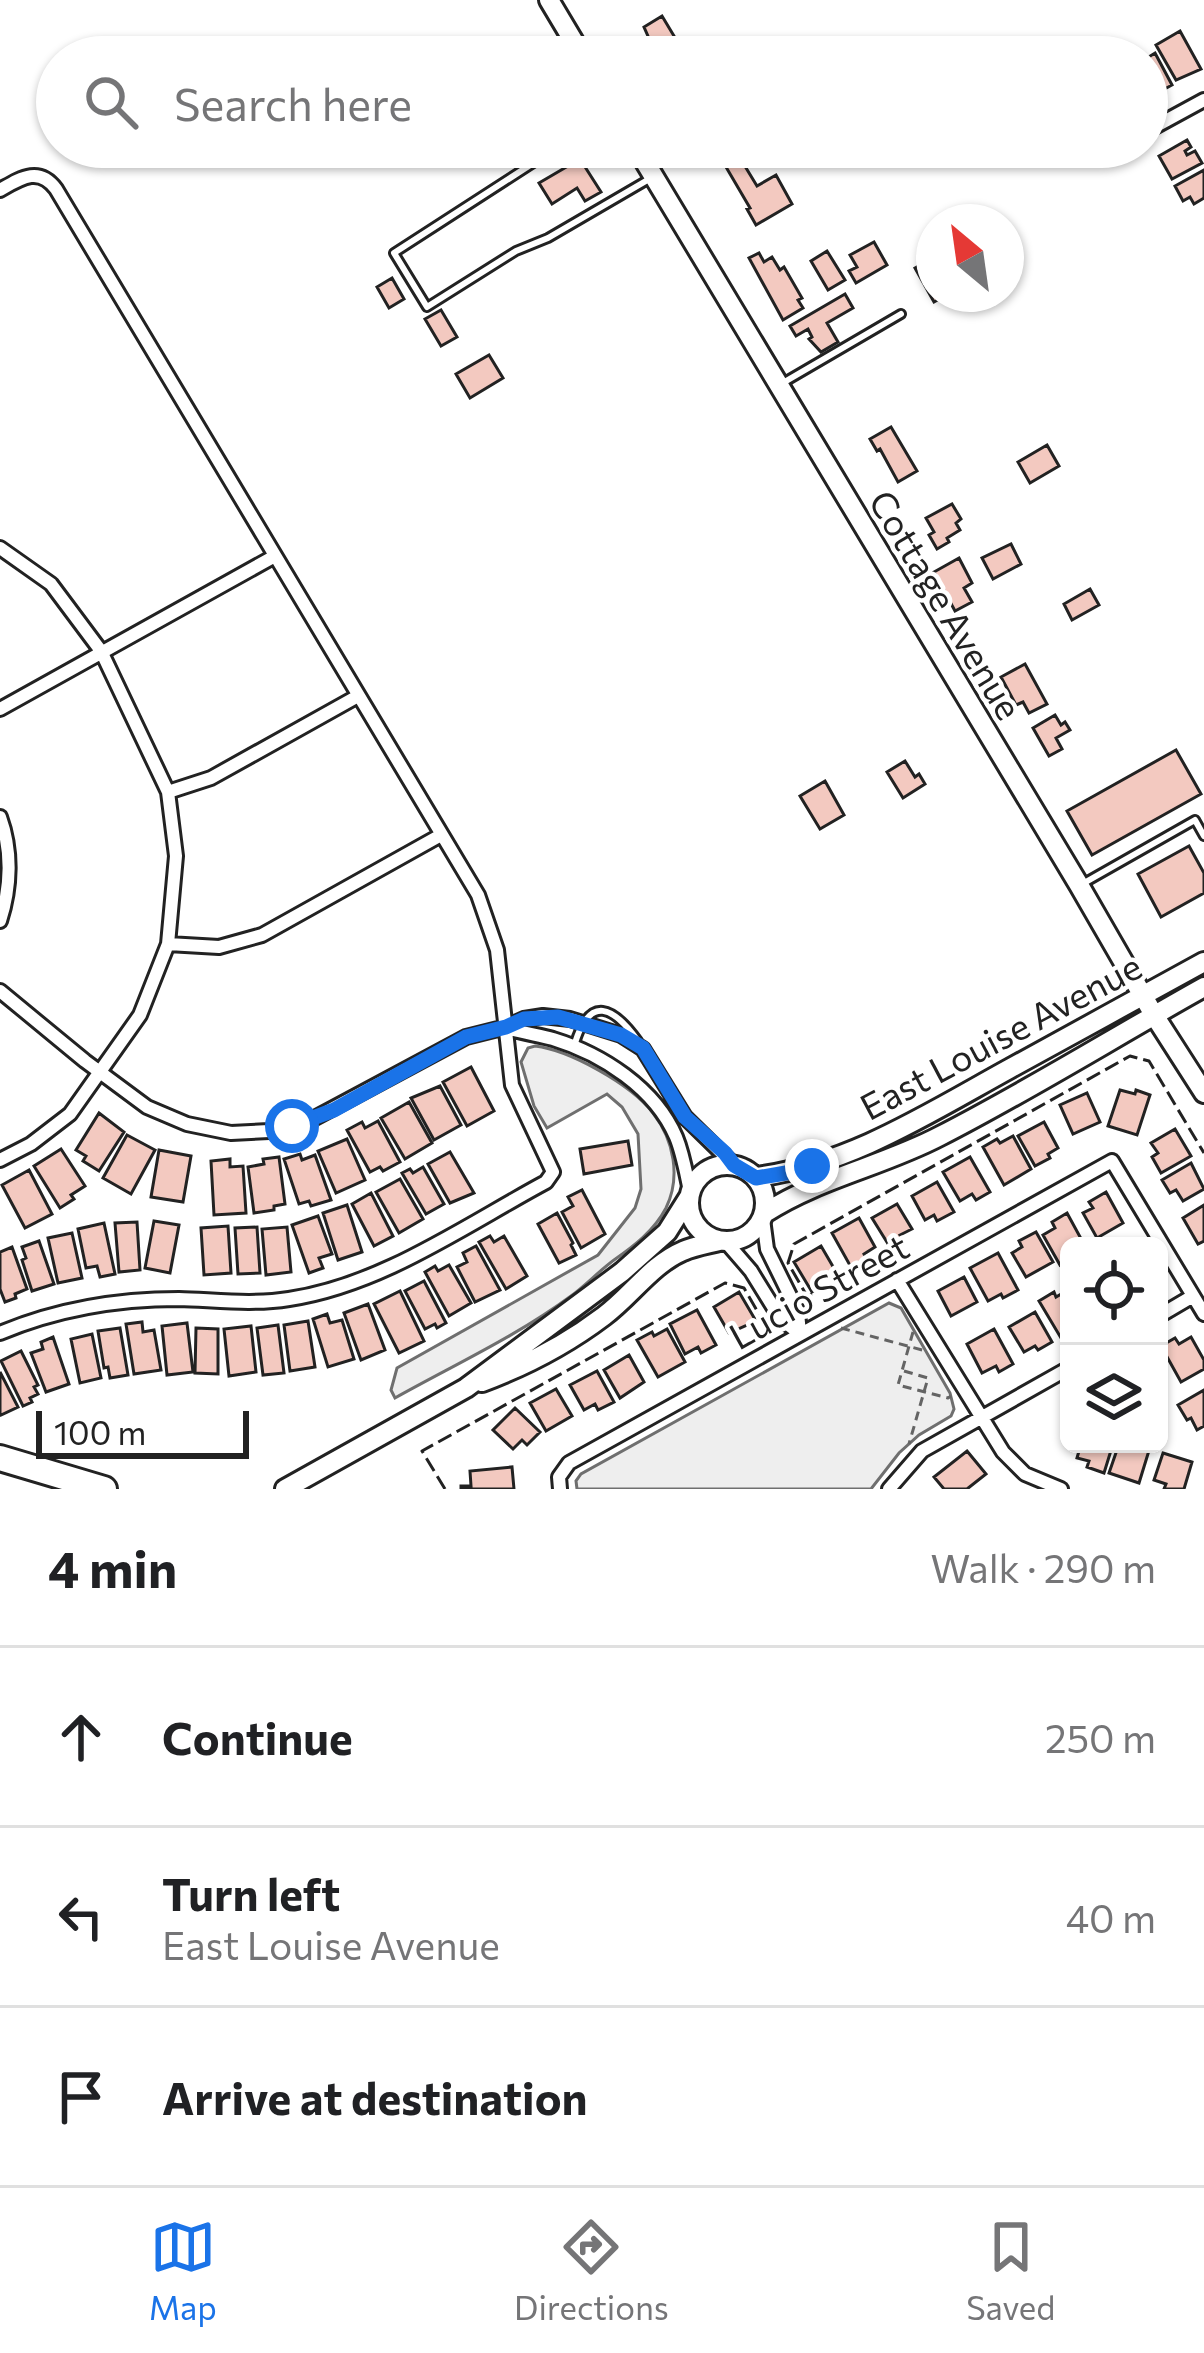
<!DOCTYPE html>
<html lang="en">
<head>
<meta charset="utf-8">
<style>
  :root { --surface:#fff; --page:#f6f6f6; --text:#202124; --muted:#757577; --line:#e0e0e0; --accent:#1a73e8 }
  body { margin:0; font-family:Commissioner,sans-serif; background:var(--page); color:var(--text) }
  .controls { position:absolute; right:36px; bottom:36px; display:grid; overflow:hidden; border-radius:18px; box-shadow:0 3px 9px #0004 }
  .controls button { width:108px; height:108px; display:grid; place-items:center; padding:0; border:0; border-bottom:3px solid var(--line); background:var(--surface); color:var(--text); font:60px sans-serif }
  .compass { position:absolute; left:916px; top:204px; width:108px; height:108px; border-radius:50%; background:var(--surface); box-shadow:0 3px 9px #0004; rotate:331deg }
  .scale { position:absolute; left:36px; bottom:30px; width:213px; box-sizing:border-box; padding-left:12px; border:6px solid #222; border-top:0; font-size:33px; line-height:42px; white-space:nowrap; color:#222; -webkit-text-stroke:9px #fff; paint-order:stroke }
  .stop { position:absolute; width:36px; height:36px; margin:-27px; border:9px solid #1a73e8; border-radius:50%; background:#fff }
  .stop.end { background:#1a73e8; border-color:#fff; box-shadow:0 3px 12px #0008 }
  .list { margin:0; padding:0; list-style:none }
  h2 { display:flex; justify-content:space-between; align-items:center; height:156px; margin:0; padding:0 48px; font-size:51px }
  h2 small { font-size:39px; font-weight:400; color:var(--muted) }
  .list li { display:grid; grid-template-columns:78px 1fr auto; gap:36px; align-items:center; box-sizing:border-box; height:180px; padding:0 48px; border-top:3px solid var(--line) }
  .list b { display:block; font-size:45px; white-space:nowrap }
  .list p { margin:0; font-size:39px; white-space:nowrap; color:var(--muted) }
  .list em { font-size:39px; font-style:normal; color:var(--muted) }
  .icon { flex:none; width:66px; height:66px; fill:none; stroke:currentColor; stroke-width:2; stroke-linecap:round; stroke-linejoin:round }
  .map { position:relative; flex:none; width:1204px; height:1489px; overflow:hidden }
  .search { position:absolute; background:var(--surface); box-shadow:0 3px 9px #0004; left:36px; right:36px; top:36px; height:132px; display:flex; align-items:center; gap:30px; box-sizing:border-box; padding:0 42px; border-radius:66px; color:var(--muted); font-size:45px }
  .sheet { height:696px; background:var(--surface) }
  nav { display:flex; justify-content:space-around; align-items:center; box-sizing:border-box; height:168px; border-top:3px solid var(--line); background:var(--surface); font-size:33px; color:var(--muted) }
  nav a { display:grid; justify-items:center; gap:6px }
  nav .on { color:var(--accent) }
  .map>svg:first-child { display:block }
  .green { fill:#eee; stroke:#6f6f6f; stroke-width:3 }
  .building { fill:#f3c9c0; stroke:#222; stroke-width:3 }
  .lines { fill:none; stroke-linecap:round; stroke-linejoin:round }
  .lane-casing { stroke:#222; stroke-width:12 }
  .street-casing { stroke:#222; stroke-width:18 }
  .secondary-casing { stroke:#222; stroke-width:24 }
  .highway-casing { stroke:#222; stroke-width:30 }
  .path { stroke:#646464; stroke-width:3; stroke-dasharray:9 6; stroke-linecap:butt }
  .lane { stroke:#fff; stroke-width:6 }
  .street { stroke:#fff; stroke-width:12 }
  .secondary { stroke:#fff; stroke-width:18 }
  .highway { stroke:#fff; stroke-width:24 }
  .fence { stroke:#222; stroke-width:3; stroke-dasharray:15 6; stroke-linecap:butt }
  .route { stroke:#1a73e8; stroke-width:15 }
  .labels { text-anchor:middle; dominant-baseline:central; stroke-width:9; stroke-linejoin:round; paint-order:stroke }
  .street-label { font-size:36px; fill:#222; stroke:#fff }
</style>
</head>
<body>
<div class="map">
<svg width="1204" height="1489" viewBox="0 0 1204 1489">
  <rect width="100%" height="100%" fill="#fff"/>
  <path class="green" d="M535,1046C569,1050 631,1084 653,1113C674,1140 681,1177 666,1208C654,1231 634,1246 614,1260C599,1271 586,1285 571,1296C517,1336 454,1365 395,1398L391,1390L397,1368L598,1255L635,1208L641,1189L638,1134L622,1107L607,1094L547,1128L534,1106L521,1062L528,1048Z
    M889,1303L901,1308L950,1393L954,1409L951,1416L919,1435L899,1453L871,1489H577L576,1481L581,1474Z"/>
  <path class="building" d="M662,16L683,51L673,57H646L655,52L644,27Z
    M1180,31L1201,69L1176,80L1156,45Z
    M1155,53L1172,85L1150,97L1147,91V58Z
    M1187,140L1191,147L1185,151L1187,155L1195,151L1202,163L1172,179L1159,156Z
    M740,158L757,186L776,175L792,204L756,225L747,209L750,208L726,167Z
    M580,159L601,192L585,201L577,188L552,204L539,183Z
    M1204,170V198L1194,204L1190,197L1183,201L1175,186Z
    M874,242L887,265L856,283L849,271L857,267L850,255Z
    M827,251L845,280L828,290L811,261Z
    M759,253L764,262L772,257L780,270L784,267L802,298L798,300L803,308L783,320L749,258Z
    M934,257V294H948L934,302L915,268Z
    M392,278L404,299L389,308L377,287Z
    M845,294L853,308L827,323L838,342L821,352L809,339L812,337L808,329L796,336L790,326Z
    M441,310L457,337L441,346L425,319Z
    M489,355L503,378L470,398L456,374Z
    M891,427L917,471L898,482L880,449L877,451L870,439Z
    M1047,445L1059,466L1030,483L1018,462Z
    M952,504L961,519L956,523L960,530L947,538L949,542L937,549L929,535L934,532L926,518Z
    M1011,544L1021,564L993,579L982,558Z
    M959,558L972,583L964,588L972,602L955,611L934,572Z
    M1090,589L1099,605L1072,620L1064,604Z
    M1025,664L1047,704L1029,713L1023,702L1016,705L1001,677Z
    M1055,715L1061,725L1065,722L1070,730L1056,738L1062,749L1049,756L1033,728Z
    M1176,750L1201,794L1092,855L1067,811Z
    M905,761L915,777L919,774L925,784L903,798L887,772Z
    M825,781L844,815L820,829L800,796Z
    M1189,846L1204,873V893L1161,917L1138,874Z
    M471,1067L494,1111L467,1126L443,1082Z
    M440,1086L461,1125L434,1140L411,1098Z
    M1120,1090L1135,1094L1136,1090L1150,1095L1137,1135L1108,1126Z
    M1087,1093L1100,1122L1073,1134L1060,1105Z
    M409,1102L432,1143L405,1159L381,1118Z
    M99,1113L124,1132L99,1171L83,1161L86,1156L76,1150Z
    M378,1121L400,1162L383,1171L380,1167L370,1172L347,1130L362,1122L365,1128Z
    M1044,1122L1058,1148L1048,1154L1050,1158L1035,1166L1018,1136Z
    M1175,1129L1191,1156L1161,1173L1152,1157L1158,1153L1151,1143Z
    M127,1135L155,1150L131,1194L103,1178Z
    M1013,1136L1031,1169L1004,1185L983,1147L997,1139L1000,1143Z
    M347,1139L365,1180L336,1193L318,1151Z
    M628,1141L632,1165L584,1174L580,1149Z
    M61,1149L85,1186L71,1195L74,1199L60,1208L34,1166Z
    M159,1150L191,1156L183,1202L151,1197Z
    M450,1152L474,1193L450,1203L428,1164Z
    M300,1154L302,1160L315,1155L331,1200L311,1206L309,1201L299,1204L284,1159Z
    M279,1157L285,1204L274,1206V1210L254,1213L248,1167L264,1164L263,1159Z
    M970,1157L990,1192L976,1200L972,1194L960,1201L943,1172Z
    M230,1159V1167L243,1166L246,1213L214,1215L211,1161Z
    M1191,1163L1204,1189L1183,1201L1176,1190L1170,1193L1162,1180Z
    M423,1167L444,1204L426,1214L402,1173L410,1169L413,1173Z
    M29,1170L52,1214L25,1228L2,1185Z
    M400,1179L423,1219L399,1233L376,1192Z
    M937,1182L954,1212L937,1221L934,1215L925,1220L912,1196Z
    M582,1190L605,1234L581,1248L562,1212L573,1206L568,1197Z
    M1106,1192L1123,1223L1097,1238L1083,1213L1093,1208L1089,1202Z
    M371,1193L393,1236L374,1246L352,1204Z
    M897,1204L912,1229L900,1235L903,1240L890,1247L872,1218Z
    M347,1205L362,1252L338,1260L323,1213Z
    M1204,1205V1241L1198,1244L1183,1218Z
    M557,1213L573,1243L571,1245L576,1255L559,1263L538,1224Z
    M1067,1213L1085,1246H1069V1259L1060,1265L1043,1235L1055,1228L1052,1222Z
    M318,1216L332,1254L319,1258L323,1268L309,1273L292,1225Z
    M859,1218L875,1247L864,1254L867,1260L852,1269L832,1233Z
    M154,1221L179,1225L170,1273L145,1268Z
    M137,1222L140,1270L119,1272L115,1223Z
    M104,1223L115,1274L100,1277L97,1266L86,1268L78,1229Z
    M228,1226L231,1273L204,1275L201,1228Z
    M257,1227L260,1273L238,1274L235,1228Z
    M287,1227L291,1272L266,1275L262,1229Z
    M1036,1232L1053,1262L1026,1277L1012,1253L1022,1247L1019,1241Z
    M72,1233L82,1278L58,1283L48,1238Z
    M490,1236L494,1242L504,1236L527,1276L506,1289L479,1242Z
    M39,1241L54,1284L32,1291L22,1260L26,1258L22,1247Z
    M476,1246L500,1290L475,1302L457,1267L467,1262L463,1253Z
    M821,1246L835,1270L825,1276L828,1282L812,1292L794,1262Z
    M12,1247L27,1289L15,1294L16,1298L5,1302L0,1289V1252Z
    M998,1253L1018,1290L1003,1298L1001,1294L988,1301L970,1268Z
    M449,1265L471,1303L449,1316L425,1272L435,1266L438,1271Z
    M964,1277L977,1302L951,1316L938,1291Z
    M424,1281L446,1323L437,1328L435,1324L425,1329L405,1291Z
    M1068,1290L1069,1333L1061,1338L1039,1301L1054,1292L1056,1297Z
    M400,1291L424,1341L399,1353L374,1304Z
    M739,1292L756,1321L729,1333L714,1307Z
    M368,1304L385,1350L361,1360L344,1313Z
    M697,1310L716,1345L701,1353L698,1347L685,1354L670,1324Z
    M1035,1312L1052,1342L1038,1350L1035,1346L1024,1352L1009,1327Z
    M327,1314L330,1323L342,1320L354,1359L328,1367L313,1319Z
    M308,1321L315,1367L290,1371L284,1325Z
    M142,1322L143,1332L154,1330L161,1370L134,1374L126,1324Z
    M187,1323L193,1372L167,1375L162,1326Z
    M278,1325L284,1373L263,1375L257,1328Z
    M251,1326L256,1372L229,1376L224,1329Z
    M120,1328L128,1375L110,1378L108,1367L104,1368L98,1331Z
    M196,1328L218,1329V1374L195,1373Z
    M667,1329L685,1362L658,1377L637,1340L652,1332L654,1336Z
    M994,1329L1013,1364L999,1372L996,1366L982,1373L967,1344Z
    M92,1334L101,1378L80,1383L71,1339Z
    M53,1337L69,1384L46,1392L31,1353L43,1349L41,1342Z
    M1191,1337L1204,1360V1369L1181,1382L1161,1346L1175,1338L1179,1344Z
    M21,1351L38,1385L34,1387L38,1394L30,1398L32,1402L23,1406L1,1361Z
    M629,1355L644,1382L620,1398L604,1370Z
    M597,1371L614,1402L598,1410L595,1404L584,1410L570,1385Z
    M0,1372L18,1407L1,1415L0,1413Z
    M556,1389L572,1416L546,1431L530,1403Z
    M1204,1390V1426L1197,1430L1191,1418L1187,1420L1178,1405Z
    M515,1408L540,1432L527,1445L522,1440L513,1449L493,1430Z
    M1081,1444H1113L1104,1473L1087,1467L1089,1461L1077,1458Z
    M1119,1444H1151L1139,1483L1109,1473Z
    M967,1451L986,1474L967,1489H944L934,1477Z
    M1163,1453L1192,1462L1184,1489H1164L1166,1484L1154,1480Z
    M512,1467L514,1489H461V1486H471L470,1471Z"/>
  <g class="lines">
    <defs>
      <path id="lane" d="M558,147L394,253L427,307L516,251L548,238L651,178
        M781,384L901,314
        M1084,883L1195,820L1204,836
        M575,1043C590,995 613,1006 638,1041"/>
      <path id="street" d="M1147,131L1204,100
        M0,190C21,178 39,166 56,189L478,895L497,950L512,1085L553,1172L546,1182C464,1226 382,1285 289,1299C253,1305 215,1300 179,1299C118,1299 57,1309 0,1333
        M0,548L51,584L101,651L168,792L176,856L168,944L140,1015L70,1114L31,1144L0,1160
        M0,709L275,556
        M168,792L211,778L358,696
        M0,817C12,850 11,887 0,921
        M168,944L219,947L262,935L441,835
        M0,991L85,1061L147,1107L187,1124L231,1133L269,1131L311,1120L466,1037L506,1027L524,1019L543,1016L570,1019L621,1035L643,1049L685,1117L734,1165
        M507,1028C523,1033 538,1035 553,1039C602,1054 655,1088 676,1137C683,1154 686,1173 690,1191
        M763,1219L767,1249L798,1312L800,1334
        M726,1242L751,1271L780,1318L800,1334
        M897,1280L1003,1452L1025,1474L1061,1489
        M1159,1316L1193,1296
        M560,1489L559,1477L569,1463L1112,1161L1204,1314
        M889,1489L922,1451L1069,1368"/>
      <path id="secondary" d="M549,0L583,57
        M636,147L1079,885L1154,1015L1204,1093
        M689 1203a38 38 0 1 1 76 0a38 38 0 1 1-76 0Z
        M756,1177C849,1165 929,1113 1009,1069C1074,1033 1139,998 1204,962
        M765,1213C819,1178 883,1166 940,1136C1030,1090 1116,1036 1204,987
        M482,1382C525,1366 567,1344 604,1316C631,1296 652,1264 683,1251C694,1246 707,1244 719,1241
        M285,1489L466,1388L622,1272L667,1232L689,1197"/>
      <path id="highway" d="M0,1458L104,1489"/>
    </defs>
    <use href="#lane" class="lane-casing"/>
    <use href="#street" class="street-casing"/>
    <use href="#secondary" class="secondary-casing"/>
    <use href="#highway" class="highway-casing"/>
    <path class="path" d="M841,1328L926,1351
      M913,1332L898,1385L948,1398L951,1396
      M904,1371L928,1378L909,1444"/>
    <use href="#lane" class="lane"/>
    <use href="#street" class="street"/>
    <use href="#secondary" class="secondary"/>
    <use href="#highway" class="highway"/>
    <path class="fence" d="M812,1294L807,1296L788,1263L794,1244L1130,1056L1149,1061L1204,1153
      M445,1489L422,1451L725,1283L744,1288L763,1321"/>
  </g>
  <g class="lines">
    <path class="route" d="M292,1126L334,1110L466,1037L506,1027L524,1019L558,1017L621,1035L643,1048L685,1117L725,1153L734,1165L756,1178L786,1173L812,1166"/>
  </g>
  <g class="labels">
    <g class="street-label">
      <text transform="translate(947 604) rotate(59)">Cottage Avenue</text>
      <text transform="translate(1000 1035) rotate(-28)">East Louise Avenue</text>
      <text transform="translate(818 1290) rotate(-29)">Lucio Street</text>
    </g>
  </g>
</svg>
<div class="controls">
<button><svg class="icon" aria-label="locate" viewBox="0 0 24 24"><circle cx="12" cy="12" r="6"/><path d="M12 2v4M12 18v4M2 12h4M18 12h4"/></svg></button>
<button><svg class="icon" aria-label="layers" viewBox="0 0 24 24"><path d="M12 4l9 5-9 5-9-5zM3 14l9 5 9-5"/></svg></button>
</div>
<svg class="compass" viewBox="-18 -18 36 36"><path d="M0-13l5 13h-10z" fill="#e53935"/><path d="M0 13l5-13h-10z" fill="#757577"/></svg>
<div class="scale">100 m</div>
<div class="stop" style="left:292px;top:1126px"></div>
<div class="stop end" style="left:812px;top:1166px"></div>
<div class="search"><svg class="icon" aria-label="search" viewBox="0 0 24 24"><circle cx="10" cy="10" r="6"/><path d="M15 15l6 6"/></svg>Search here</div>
</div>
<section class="sheet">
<h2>4 min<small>Walk · 290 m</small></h2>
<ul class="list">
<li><svg class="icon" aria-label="ahead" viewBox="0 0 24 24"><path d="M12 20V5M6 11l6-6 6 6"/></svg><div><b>Continue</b></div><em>250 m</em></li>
<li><svg class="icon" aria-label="left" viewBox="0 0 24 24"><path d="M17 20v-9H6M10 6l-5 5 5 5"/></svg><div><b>Turn left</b><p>East Louise Avenue</p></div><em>40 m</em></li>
<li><svg class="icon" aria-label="arrive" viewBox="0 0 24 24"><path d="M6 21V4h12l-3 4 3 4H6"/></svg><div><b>Arrive at destination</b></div></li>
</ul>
</section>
<nav>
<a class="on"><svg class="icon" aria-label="map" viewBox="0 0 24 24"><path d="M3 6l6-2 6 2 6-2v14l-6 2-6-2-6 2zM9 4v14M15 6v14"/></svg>Map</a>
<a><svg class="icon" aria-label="directions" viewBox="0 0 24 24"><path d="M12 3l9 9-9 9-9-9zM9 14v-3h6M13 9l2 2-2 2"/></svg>Directions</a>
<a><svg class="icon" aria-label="saved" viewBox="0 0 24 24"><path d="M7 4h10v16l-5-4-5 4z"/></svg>Saved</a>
</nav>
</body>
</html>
